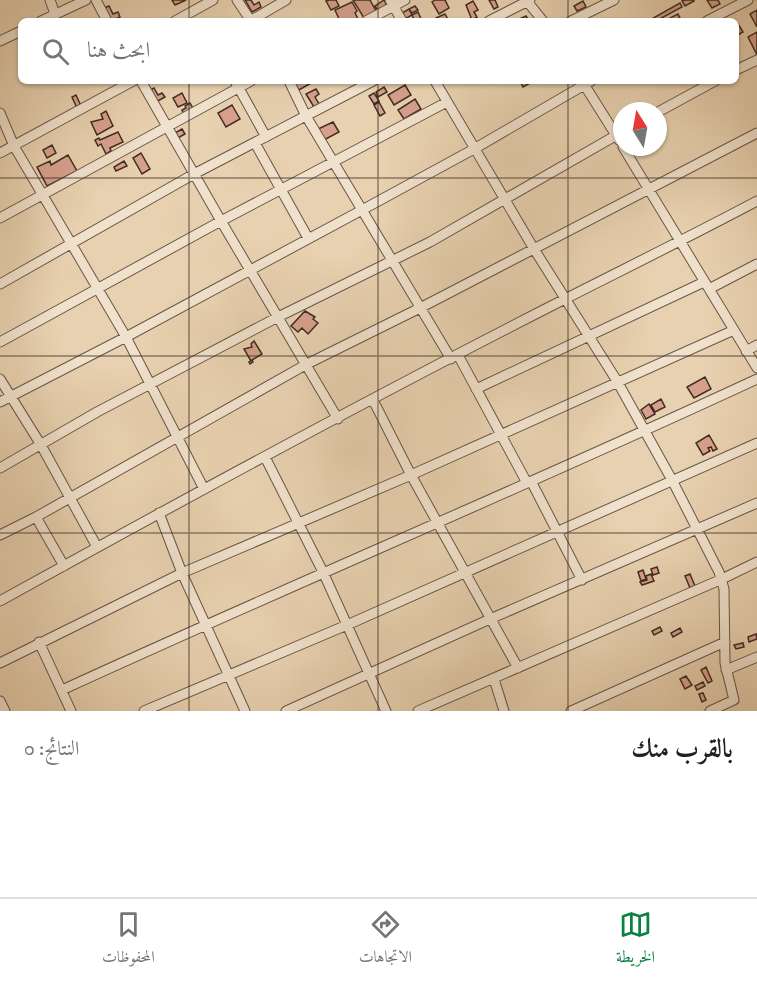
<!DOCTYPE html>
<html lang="ar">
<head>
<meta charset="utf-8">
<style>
  :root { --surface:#fff; --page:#f2f2f2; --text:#202124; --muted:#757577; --line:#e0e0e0; --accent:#0b8043 }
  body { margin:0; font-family:"IM FELL DW Pica",Amiri,serif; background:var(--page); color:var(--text); direction:rtl }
  .compass { position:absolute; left:613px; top:102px; width:54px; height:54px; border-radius:50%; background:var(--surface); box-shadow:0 2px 4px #0004; rotate:349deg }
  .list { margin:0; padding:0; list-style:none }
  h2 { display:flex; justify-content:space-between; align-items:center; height:78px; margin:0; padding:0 24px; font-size:26px }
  h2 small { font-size:20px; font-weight:400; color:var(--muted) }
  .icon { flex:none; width:33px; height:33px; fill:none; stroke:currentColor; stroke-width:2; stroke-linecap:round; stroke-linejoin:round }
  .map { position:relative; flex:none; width:757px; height:711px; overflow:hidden; direction:ltr }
  .search { position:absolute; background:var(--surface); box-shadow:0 2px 4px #0004; left:18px; right:18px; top:18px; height:66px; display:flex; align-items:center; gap:15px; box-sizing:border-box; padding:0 21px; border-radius:9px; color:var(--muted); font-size:22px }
  .sheet { height:186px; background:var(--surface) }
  nav { display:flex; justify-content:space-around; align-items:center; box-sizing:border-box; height:84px; border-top:2px solid var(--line); background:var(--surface); font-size:16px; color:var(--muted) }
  nav a { display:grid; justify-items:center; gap:3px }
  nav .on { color:var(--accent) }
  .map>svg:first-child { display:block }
  .building { fill:#d7a08d; stroke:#3e2c22; stroke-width:1.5 }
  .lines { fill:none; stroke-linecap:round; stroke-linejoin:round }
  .minor-casing { stroke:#685546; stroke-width:11 }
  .minor { stroke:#f0e1cc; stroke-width:9 }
  .grid { fill:none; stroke:#3e2c22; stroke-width:1.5; stroke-opacity:0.55 }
</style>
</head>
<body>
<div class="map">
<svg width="757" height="711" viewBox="0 0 757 711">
  <rect width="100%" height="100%" fill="#e8d1b0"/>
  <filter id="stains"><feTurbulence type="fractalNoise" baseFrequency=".00333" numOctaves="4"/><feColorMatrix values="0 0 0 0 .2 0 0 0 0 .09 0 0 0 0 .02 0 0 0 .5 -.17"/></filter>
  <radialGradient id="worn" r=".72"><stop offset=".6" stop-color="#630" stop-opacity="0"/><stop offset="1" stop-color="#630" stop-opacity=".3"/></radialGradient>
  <path class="building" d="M172,0H186L175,5Z
    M245,0H251L254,5L259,2L261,7L252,12Z
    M329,0H336L339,6L331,10L326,1Z
    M353,0H370L376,11L364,18Z
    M384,0L387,6L378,11L375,6Z
    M435,0H445L449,8L439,14L432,2Z
    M489,0H495L498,7L494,9Z
    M685,0H694V1L685,6L682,1Z
    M707,0H718L720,4L712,8Z
    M473,1L478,10L474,12L477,17L472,20L466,5Z
    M583,1L586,7L577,11L574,6Z
    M352,2L357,11L355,13L358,19L354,21H340L335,10Z
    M680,3L682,7L656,21H648Z
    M109,6L113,14L118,12L120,17L110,21L104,8Z
    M415,6L418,10L412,13L409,9Z
    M409,9L412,15L405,19L402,13Z
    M757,10V27L750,14Z
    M418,12L422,21H415L412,15Z
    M445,14L449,21H437L436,18Z
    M678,14L680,18L669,21L668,19Z
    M526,16L529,21H515Z
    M738,24L743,32L736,36V25Z
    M757,32V55L748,37Z
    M291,81H315L297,91Z
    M520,81H531L532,82L523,87Z
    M405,85L411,95L394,105L388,95Z
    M384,87L387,92L378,97L376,92Z
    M154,88L158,95L162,93L165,97L156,102L150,90Z
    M316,89L319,94L315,97L319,104L314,107L306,94Z
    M182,93L187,103L178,107L173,98Z
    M374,93L379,101L374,104L369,96Z
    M76,95L81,106L77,108L72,97Z
    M415,99L421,109L404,119L398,110Z
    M379,102L385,113L380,116L374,105Z
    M190,103L194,110L184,115L182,110L186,108L185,106Z
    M232,105L240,119L226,127L218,113Z
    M106,111L113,126L97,135L91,122L103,119L101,114Z
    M333,122L339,132L324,140L318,129Z
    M182,129L185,134L176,139L173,134Z
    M118,132L123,142L110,148L111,151L106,154L101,144L98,146L95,140L99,138L100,140Z
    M52,145L56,153L47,158L43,150Z
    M141,153L150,169L142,174L133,158Z
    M68,155L77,171L47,186L37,167L50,161L51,165Z
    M124,161L127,166L116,171L114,167Z
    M305,311L315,317L313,319L318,323L308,334L302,328L298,332L291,326Z
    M254,341L262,354L252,360L253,362L250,364L249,362L251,361L244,349L252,347L251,344Z
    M705,377L711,389L694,398L687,387Z
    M661,399L665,407L655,412L651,405Z
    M649,404L655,414L646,419L641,410Z
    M709,435L717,449L713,451L711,447L708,448L710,451L703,455L696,443Z
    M657,567L659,573L653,575L651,569Z
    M643,570L646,579L641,581L638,572Z
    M651,574L654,581L642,585L640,582L647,580L646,576Z
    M690,574L695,586L690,588L685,576Z
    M660,627L662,631L654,635L652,631Z
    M680,628L682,632L673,637L671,633Z
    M756,634L757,639L749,642L748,637Z
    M743,643L744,647L736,649L734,645Z
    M706,667L712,681L708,683L701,670Z
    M686,676L692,685L685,689L680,679Z
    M703,682L705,686L697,690L695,686Z
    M703,693L706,700L702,702L699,694Z"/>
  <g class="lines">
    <defs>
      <path id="minor" d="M50,0L55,14
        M96,0L107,21
        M237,0L251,21
        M390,0L402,21
        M526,0L543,21
        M41,21L86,0
        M175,21L213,0
        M250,21L286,0
        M366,21L405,0
        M489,21L530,0
        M571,21L614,0
        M707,21L748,0
        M0,41L21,31
        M736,70L757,60
        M141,81L221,221L338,419
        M235,81L266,137
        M289,81L306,116L451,359
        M435,81L534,249L617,381L672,480L719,572L724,589L725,663L734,700L710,711
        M582,81L619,140
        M658,112L715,81
        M0,113L14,146L126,337L204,489
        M255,143L308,238
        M623,147L757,368
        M0,153L133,81
        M0,218L251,81
        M0,284L194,174L373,81
        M709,289L757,264
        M0,342L221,221L447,102
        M746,351L757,345
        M458,355L527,483
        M0,379L41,445L97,547
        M476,389L704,282
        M373,400L411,475L518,668
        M0,402L126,337L362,210L474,149L591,81
        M265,457L323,572L386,711
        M0,468L97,412L278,317L430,242L622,132
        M531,481L582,580
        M159,513L182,573L245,711
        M36,517L64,566
        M0,535L36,517L307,364L420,308L757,133
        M0,601C186,498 374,396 563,300C628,267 693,235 757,201
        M39,642L71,711
        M0,663L182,573L411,475L734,330
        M726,670L757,657
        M494,679L504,711
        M62,690C293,584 527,486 757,379
        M0,701L5,711
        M144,711L347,625L757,443
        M286,711L490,619L757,503
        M418,711L722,579L757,562
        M571,711L725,642"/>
    </defs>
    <use href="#minor" class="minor-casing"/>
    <use href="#minor" class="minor"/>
  </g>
  <path class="grid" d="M189,0V21M378,0V21M568,0V21M189,81V711M378,81V711M568,81V711M0,178H757M0,356H757M0,533H757"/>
  <rect width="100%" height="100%" filter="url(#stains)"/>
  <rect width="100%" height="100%" fill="url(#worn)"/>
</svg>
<svg class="compass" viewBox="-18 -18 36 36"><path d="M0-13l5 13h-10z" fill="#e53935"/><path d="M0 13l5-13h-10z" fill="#757577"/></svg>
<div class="search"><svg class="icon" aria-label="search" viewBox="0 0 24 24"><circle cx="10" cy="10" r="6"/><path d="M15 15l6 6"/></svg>ابحث هنا</div>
</div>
<section class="sheet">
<h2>بالقرب منك<small>النتائج: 0</small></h2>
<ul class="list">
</ul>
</section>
<nav>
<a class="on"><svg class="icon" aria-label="map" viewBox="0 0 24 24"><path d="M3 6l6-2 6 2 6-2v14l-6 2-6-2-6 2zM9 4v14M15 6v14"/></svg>الخريطة</a>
<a><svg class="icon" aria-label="directions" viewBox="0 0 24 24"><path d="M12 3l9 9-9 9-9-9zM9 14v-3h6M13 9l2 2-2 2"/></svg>الاتجاهات</a>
<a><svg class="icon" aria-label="saved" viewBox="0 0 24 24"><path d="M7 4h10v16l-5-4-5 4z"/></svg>المحفوظات</a>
</nav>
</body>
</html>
